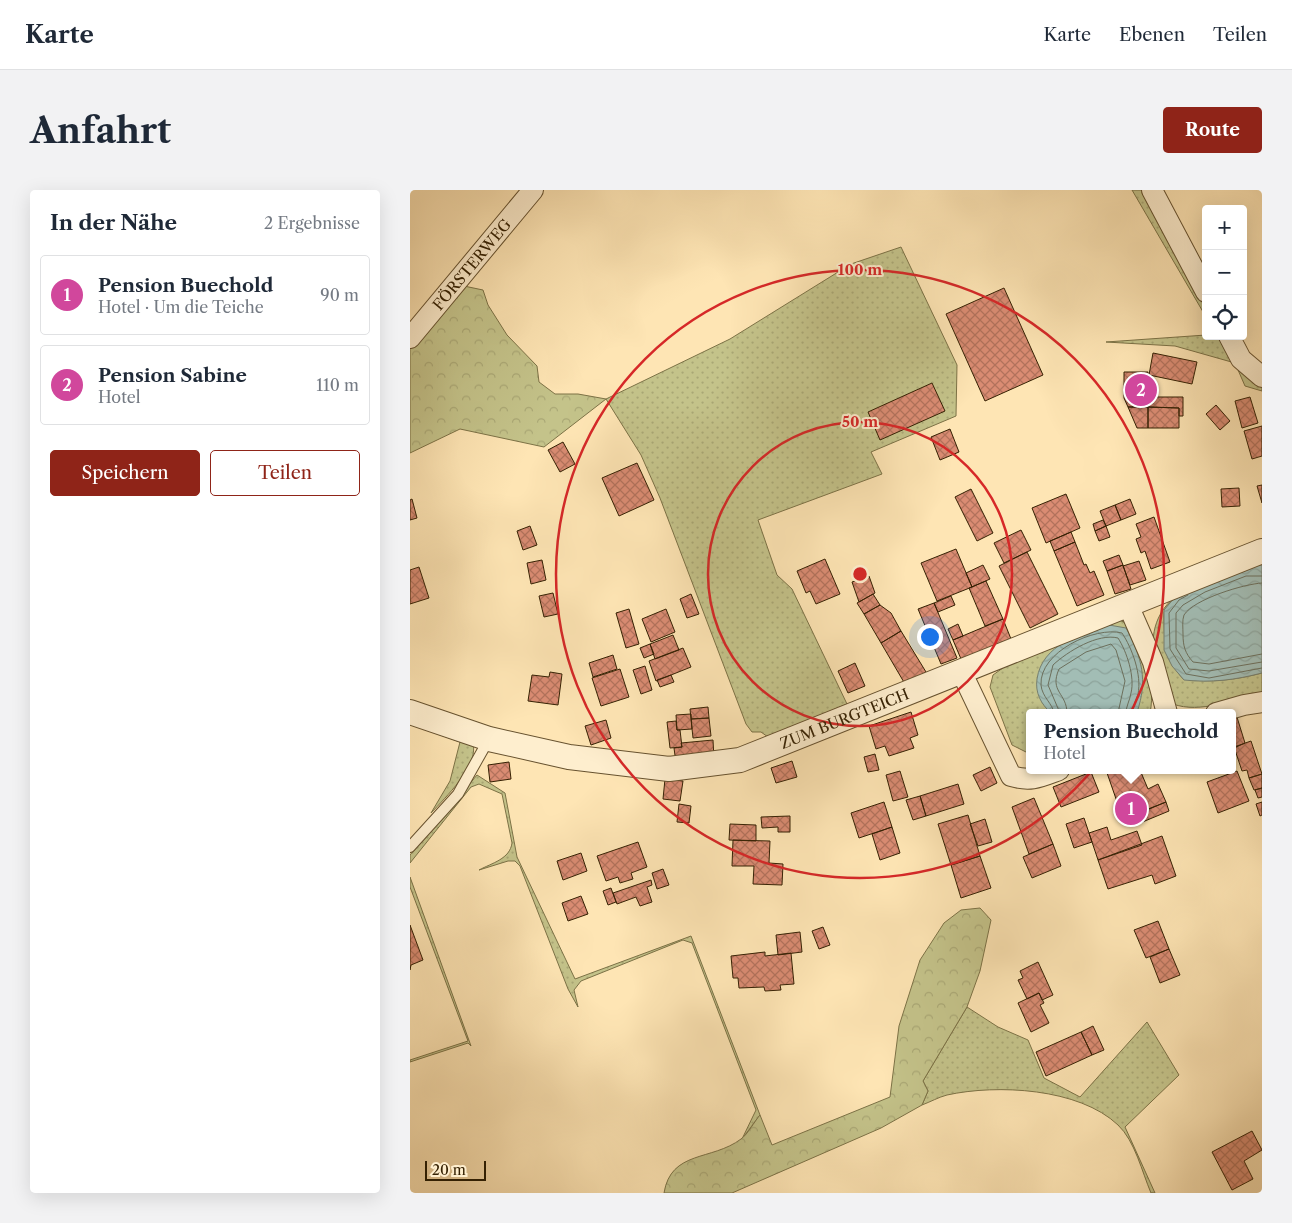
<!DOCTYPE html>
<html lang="de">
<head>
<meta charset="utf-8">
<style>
  :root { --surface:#fff; --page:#f2f2f3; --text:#1f2937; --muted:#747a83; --line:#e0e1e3; --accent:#8f2418 }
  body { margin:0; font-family:"Libre Caslon Text",serif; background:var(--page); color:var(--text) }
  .controls { position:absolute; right:15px; top:15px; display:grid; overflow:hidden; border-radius:5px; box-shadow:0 5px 20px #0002 }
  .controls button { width:45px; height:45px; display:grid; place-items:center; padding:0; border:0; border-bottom:1px solid var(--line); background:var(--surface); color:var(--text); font:25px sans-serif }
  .scale { position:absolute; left:15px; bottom:12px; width:61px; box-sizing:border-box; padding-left:5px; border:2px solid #352103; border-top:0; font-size:14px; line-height:18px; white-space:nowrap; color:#352103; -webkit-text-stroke:4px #feeece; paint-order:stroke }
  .you { position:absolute; left:519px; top:446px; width:18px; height:18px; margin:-12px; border:4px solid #fff; border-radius:50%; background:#1a73e8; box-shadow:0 0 0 8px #1a73e833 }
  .badge { display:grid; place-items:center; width:32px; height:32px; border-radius:50%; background:var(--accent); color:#fff; font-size:16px; font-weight:700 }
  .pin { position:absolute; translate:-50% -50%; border:2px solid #fff; box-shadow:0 1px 5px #0006 }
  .popup { position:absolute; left:616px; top:519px; width:210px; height:65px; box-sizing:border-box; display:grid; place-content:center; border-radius:5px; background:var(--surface); filter:drop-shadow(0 1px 4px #0005); font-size:16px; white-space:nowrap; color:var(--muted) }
  .popup b { font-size:19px; color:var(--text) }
  .popup::after { content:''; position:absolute; left:50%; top:100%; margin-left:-10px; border:10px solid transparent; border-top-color:var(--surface) }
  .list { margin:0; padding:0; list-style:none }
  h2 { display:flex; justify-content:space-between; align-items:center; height:65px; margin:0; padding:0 20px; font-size:21px }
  h2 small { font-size:16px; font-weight:400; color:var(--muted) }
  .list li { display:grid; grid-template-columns:32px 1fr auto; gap:15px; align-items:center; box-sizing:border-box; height:80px; margin:0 10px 10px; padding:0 10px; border:1px solid var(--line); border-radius:5px }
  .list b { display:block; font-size:19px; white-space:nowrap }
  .list p { margin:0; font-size:16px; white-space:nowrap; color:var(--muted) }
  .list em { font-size:16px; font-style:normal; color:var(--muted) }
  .actions { display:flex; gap:10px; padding:15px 20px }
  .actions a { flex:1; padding:11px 0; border:1px solid var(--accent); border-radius:5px; text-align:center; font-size:18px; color:var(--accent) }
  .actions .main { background:var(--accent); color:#fff }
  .icon { flex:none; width:28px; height:28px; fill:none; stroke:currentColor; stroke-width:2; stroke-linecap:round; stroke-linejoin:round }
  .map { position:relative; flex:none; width:852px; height:1003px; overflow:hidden; border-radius:5px }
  header { display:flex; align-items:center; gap:30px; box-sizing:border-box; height:70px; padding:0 25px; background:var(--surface); border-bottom:1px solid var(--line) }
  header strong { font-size:24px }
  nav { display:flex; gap:28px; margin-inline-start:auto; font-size:18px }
  .intro { display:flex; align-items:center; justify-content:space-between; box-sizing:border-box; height:120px; padding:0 30px }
  h1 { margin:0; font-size:35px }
  .button { padding:12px 22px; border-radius:5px; background:var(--accent); color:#fff; font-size:18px; font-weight:700 }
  main { display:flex; gap:30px; padding:0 30px }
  aside { flex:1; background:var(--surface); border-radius:5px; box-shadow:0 5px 20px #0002 }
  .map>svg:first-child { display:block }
  .grass { fill:url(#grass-dots); stroke:#7c7246 }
  .forest { fill:url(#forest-crowns); stroke:#7c7246 }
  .water { fill:url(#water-waves); stroke:#767f6e }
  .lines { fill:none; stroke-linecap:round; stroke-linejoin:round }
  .shore { stroke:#6c6f5c; stroke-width:1 }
  .building { fill:url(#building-cross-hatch); stroke:#352103 }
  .service-casing { stroke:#67522f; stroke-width:12 }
  .minor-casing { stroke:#67522f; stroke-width:22 }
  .tertiary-casing { stroke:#67522f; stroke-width:26 }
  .service { stroke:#feeece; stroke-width:10 }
  .minor { stroke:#feeece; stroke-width:20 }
  .tertiary { stroke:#feeece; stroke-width:24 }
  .ring { fill:none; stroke:#d62828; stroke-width:2.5 }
  .labels { text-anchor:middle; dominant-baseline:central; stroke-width:4; stroke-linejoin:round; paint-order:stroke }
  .street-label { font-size:15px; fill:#352103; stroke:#feeece }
  .centre { fill:#d62828; stroke:#feeece; stroke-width:2.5 }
  .ring-label { font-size:15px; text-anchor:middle; font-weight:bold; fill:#d62828; stroke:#feeece; stroke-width:4; stroke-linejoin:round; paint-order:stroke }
</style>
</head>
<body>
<header>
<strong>Karte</strong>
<nav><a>Karte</a><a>Ebenen</a><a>Teilen</a></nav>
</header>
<div class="intro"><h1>Anfahrt</h1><a class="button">Route</a></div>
<main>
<aside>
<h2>In der Nähe<small>2 Ergebnisse</small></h2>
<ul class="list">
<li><span class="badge" style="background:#d1479c">1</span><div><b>Pension Buechold</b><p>Hotel · Um die Teiche</p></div><em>90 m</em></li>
<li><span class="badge" style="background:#d1479c">2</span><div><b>Pension Sabine</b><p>Hotel</p></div><em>110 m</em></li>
</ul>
<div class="actions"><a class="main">Speichern</a><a>Teilen</a></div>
</aside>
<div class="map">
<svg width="852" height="1003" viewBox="0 0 852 1003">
  <defs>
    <pattern id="grass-dots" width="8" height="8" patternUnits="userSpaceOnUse" patternTransform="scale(1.25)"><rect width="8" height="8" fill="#c4c38a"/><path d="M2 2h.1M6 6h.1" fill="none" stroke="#a9a775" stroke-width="1.8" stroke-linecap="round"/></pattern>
    <pattern id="forest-crowns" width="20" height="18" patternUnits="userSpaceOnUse" patternTransform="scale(1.25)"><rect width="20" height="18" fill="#c4c38a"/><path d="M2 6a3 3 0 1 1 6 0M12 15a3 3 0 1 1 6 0" fill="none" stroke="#a9a775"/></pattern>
    <pattern id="water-waves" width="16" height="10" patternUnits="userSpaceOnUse" patternTransform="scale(1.25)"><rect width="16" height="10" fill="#a2bdb5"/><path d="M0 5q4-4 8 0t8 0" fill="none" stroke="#8ca29a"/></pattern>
    <pattern id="building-cross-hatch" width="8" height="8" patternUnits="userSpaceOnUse" patternTransform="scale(1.25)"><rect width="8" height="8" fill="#da8c73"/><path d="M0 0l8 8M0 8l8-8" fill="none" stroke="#b2725c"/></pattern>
  </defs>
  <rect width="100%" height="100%" fill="#fee5b4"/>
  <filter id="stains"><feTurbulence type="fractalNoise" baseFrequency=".004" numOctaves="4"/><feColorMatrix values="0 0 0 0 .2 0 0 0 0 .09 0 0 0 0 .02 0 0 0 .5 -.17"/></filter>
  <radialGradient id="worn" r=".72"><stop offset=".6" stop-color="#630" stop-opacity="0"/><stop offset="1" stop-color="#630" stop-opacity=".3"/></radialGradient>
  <path class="grass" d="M722,0H732L796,112V127Z
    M491,57L547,175L546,226L461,262L472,284L348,330L367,385L382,399L437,514L358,547L351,542H342L336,534L250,308L231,265L196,209L320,149L441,74Z
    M796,145L815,146L852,194V201L835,196L825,173L765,156L696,152Z
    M841,370H852V375C824,375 771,394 756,418C753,422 754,428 754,433C755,462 755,467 773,489C801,493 825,490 852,483V504C825,509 790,524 763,514C759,504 743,464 743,456C742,400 799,388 841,370Z
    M702,427L716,433C729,461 747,490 740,523H620V564L602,555L580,497L583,485L597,475Z
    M0,534L63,554C69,575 35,608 21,623L40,591L50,552Z
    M67,585L95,603L107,667L165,789L281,746L350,925L332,949L346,920L282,753L273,750L171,791L164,800L168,817L158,799L110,676L105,671H98L69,680C82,673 100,669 102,653L92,604L69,594L61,597L0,673V665Z
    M0,687L61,856L58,853L0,872V870L58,851L0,697Z
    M557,817L588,837L618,850L634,888L670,907L737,832L769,885L715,937L745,1003H741C732,982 725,951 708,935C669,898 587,894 537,905C529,907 520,912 512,915L518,901L513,891Z"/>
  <path class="forest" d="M54,96L73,100L78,115L97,145L127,176L129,192L145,204H168L196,209L134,257L50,239L0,263V152Z
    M570,718L581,730L570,781L557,817L513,891L518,901L512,915L471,938L322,1003H254C261,960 302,971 331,949C338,944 344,932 350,925L362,955L480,907L489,836L510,770L534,733L551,720Z"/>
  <path class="water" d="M834,375H852V483C825,490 801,493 774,490L762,476L754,460V420L766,406Z
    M699,435L716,438C732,467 738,491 727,522L641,523C631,514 625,503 627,489C632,454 671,444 699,435Z"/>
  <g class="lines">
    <path class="shore" d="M852,386H836L795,402L773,415L766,423V458L779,479L799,481L852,472
      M852,393C834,394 784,409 774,425C772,430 773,438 773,444C773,456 775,463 783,472L799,474L852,464
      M778,405L769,410L759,423L760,459L776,484L799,488L852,478
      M644,523C643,514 632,507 631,495C629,462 685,436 712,443C722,458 732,485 728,504C726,510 723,516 722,523
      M650,523L638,495L643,475C658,461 688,443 708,448C717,462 725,487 721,503C720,510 716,516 716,523
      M657,523C657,503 639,502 649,479L676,462L701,454L706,460L715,491L708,523"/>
  </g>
  <path class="building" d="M594,98L633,185L575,211L536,124Z
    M743,163L787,172L782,194L739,185Z
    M714,182H738V217H718L714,208Z
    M522,193L535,221L470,250L458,222Z
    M738,207H773V226H769V218L738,217Z
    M840,207L848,233L832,238L825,211Z
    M806,215L820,231L810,240L796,224Z
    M718,217H738V238H727Z
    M738,217L769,218V238H738Z
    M852,236V266L842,269L834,241Z
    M540,239L549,262L530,270L521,247Z
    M153,252L165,274L150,282L138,260Z
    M227,273L244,310L209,326L192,288Z
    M852,295V313L847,296Z
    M829,298L830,316L812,317L811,299Z
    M561,299L583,343L567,351L545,307Z
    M656,304L670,338L636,353L622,318Z
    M2,309L7,328L0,330V310Z
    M720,309L726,324L711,330L705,315Z
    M705,315L711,330L696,336L690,321Z
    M744,327L760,372L741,379L735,361L731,363L726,349L731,347L726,334Z
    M693,330L696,336L685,341L683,334Z
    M120,336L127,355L113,360L107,341Z
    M696,336L700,347L689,351L685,341Z
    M611,340L621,360L594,373L584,353Z
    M661,342L665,352L644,361L640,351Z
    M665,352L674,375L676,374L680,383L684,381L694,405L667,416L644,361Z
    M546,359L562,397L527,411L511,373Z
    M617,362L648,424L620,438L589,376Z
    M709,365L713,375L697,381L693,371Z
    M415,369L430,404L406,414L400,401L396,403L387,381Z
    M132,370L136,390L121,394L117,373Z
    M729,371L736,390L720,395L713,376Z
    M573,375L580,389L562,397L556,383Z
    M713,375L721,399L705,404L697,381Z
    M9,377L19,408L0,414V380Z
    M459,386L465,403L449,412L442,392Z
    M576,391L593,429L575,436L559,398Z
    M143,403L148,424L134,427L129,406Z
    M281,404L289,424L277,428L270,409Z
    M463,404L470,415L454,424L447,413Z
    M541,406L545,415L528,422L524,413Z
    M524,413L547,468L531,474L508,419Z
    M470,415L481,423L491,441L471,453L454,424Z
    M219,419L229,454L216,458L206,423Z
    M256,419L265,442L241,452L232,429Z
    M593,429L601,449L551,469L543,450Z
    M548,434L553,446L543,450L538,439Z
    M491,441L516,482L495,494L471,453Z
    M263,445L269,460L245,469L240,454Z
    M240,454L244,464L234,468L230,458Z
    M273,458L281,477L246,491L239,471Z
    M203,465L207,479L183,487L179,473Z
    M445,473L455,496L438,503L428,481Z
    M235,476L242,500L231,504L223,480Z
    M210,479L219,507L191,516L182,488Z
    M140,482L152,484L148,515L118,511L122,485L139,487Z
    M261,485L264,492L250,497L247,490Z
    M298,517L299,528L281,529L280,519Z
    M501,522L508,545L500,548L504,558L479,566L475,556L466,559L459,536Z
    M281,524L282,539L267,540L266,525Z
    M826,524L835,553L822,559V525Z
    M299,528L301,546L283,548L281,529Z
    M196,530L201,548L181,555L175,536Z
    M266,531L267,540H270L272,557L260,558L257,532Z
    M303,550L304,569L266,573L264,558L272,557L271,553Z
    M841,551L852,584L839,588L837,580L832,581L824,557Z
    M465,564L469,580L458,582L454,567Z
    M382,571L387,587L366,593L361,578Z
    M99,572L101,589L80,592L78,575Z
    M580,577L587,593L571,601L563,585Z
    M696,580H730L738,599L748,594L756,612L713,629Z
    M490,581L498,607L483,611L476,585Z
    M827,581L839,611L808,623L797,592Z
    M681,582L689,602L651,617L643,597Z
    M852,584V598L844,600L839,588Z
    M255,589L273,591L270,611L253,609Z
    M548,594L554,614L516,626L510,606Z
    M852,598V607L848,608L845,600Z
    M510,606L516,626L503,630L496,610Z
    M624,608L643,654L619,664L602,617Z
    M474,612L482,637L449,648L441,623Z
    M756,612L759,621L730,633L727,624Z
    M852,612V625L850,626L846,614Z
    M269,614L281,616L279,633L267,632Z
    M558,625L570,666L541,675L528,634Z
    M380,626V642H368V637L352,638L351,627Z
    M674,628L682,652L664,658L656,634Z
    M575,629L582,652L568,656L560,634Z
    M320,634L346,635V651L319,650Z
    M482,637L490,663L470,670L462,644Z
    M697,637L701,650L727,641L732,655L688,670L679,643Z
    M752,646L766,686L745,694L742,685L698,699L688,670Z
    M323,650L360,651L359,673L373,674L372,695L343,694L344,676H322Z
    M228,652L237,677L221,683L223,689L210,693L208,687L196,691L187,666Z
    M643,654L651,676L622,688L613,667Z
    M171,663L177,681L153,690L147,671Z
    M570,666L581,698L551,708L541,675Z
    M253,679L259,695L247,699L242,683Z
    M241,690L242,695L237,697L242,712L230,716L226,707L207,714L203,703Z
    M201,698L206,712L198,715L193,701Z
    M171,706L178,724L158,731L152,713Z
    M748,731L759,759L736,768L724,740Z
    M0,735L13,770L1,775L0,780Z
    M413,737L420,755L409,759L402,741Z
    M390,742L392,762L368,765L366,745Z
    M759,759L770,785L750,793L740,767Z
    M355,762V766L381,763L384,794L370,795L371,800L355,801L354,797L329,798L328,788H323L321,766Z
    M628,772L643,805L632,810L629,803L617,809L608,790L613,788L610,781Z
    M629,803L634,813L630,815L639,833L621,842L608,813Z
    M683,836L694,860L682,865L671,842Z
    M671,842L682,865L636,886L626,862Z
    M842,941L852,960L834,971L843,989L822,1000L802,962Z"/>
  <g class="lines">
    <defs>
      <path id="service" d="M0,657L48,604L79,549"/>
      <g id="minor">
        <path d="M742,0L796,102"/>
        <path d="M819,146L831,169L852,187"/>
        <path id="s1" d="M0,148L123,0"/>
        <path d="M718,415L743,472L757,523"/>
        <path d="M551,481L601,586C621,592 630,587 649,580"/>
        <path d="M806,523L834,515L852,512"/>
      </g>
      <g id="tertiary">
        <path id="s2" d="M0,522L79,549L159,567L259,579L330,570L852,361"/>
      </g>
    </defs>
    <use href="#service" class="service-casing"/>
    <use href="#minor" class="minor-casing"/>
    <use href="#tertiary" class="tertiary-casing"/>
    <use href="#service" class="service"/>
    <use href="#minor" class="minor"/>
    <use href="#tertiary" class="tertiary"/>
  </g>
  <g class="ring">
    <circle cx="450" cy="384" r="152"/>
    <circle cx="450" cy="384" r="304"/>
  </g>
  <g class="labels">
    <g class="street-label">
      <text stroke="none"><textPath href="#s1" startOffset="96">FÖRSTERWEG</textPath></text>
      <text stroke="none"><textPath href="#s2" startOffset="450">ZUM BURGTEICH</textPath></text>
    </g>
  </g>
  <circle cx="450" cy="384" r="8" class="centre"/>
  <g class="ring-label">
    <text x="450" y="85">100 m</text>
    <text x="450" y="237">50 m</text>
  </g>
  <rect width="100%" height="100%" filter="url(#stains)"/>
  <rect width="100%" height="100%" fill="url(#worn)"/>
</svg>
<div class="controls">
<button>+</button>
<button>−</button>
<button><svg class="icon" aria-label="locate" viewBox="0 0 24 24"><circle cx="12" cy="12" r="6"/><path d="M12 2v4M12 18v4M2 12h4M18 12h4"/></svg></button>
</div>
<div class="scale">20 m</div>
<div class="you"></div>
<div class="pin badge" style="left:721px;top:619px;background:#d1479c">1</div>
<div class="popup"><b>Pension Buechold</b>Hotel</div>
<div class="pin badge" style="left:731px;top:200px;background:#d1479c">2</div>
</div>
</main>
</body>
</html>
